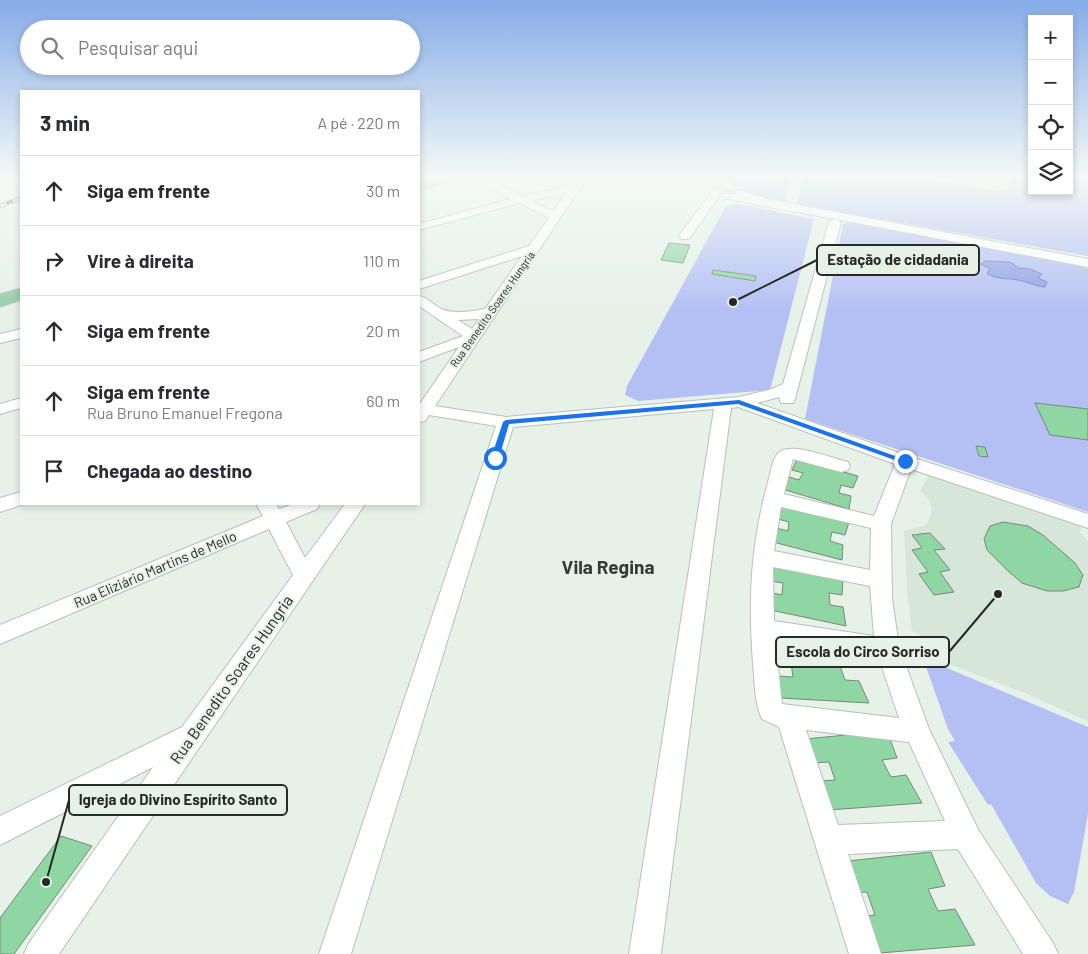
<!DOCTYPE html>
<html lang="pt">
<head>
<meta charset="utf-8">
<style>
  :root { --surface:#fff; --page:#f7f7f7; --text:#2b2b33; --muted:#7c7c81; --line:#e1e1e2 }
  body { margin:0; font-family:Barlow,sans-serif; background:var(--page); color:var(--text) }
  .controls { position:absolute; right:15px; top:15px; display:grid; overflow:hidden; border-radius:0px; box-shadow:0 2px 8px #0003 }
  .controls button { width:45px; height:45px; display:grid; place-items:center; padding:0; border:0; border-bottom:1px solid var(--line); background:var(--surface); color:var(--text); font:25px sans-serif }
  .stop { position:absolute; width:15px; height:15px; margin:-11px; border:4px solid #1a73e8; border-radius:50%; background:#fff }
  .stop.end { background:#1a73e8; border-color:#fff; box-shadow:0 1px 5px #0008 }
  .list { margin:0; padding:0; list-style:none }
  h2 { display:flex; justify-content:space-between; align-items:center; height:65px; margin:0; padding:0 20px; font-size:21px }
  h2 small { font-size:16px; font-weight:400; color:var(--muted) }
  .list li { display:grid; grid-template-columns:32px 1fr auto; gap:15px; align-items:center; box-sizing:border-box; height:70px; padding:0 20px; border-top:1px solid var(--line) }
  .list b { display:block; font-size:19px; white-space:nowrap }
  .list p { margin:0; font-size:16px; white-space:nowrap; color:var(--muted) }
  .list em { font-size:16px; font-style:normal; color:var(--muted) }
  .icon { flex:none; width:28px; height:28px; fill:none; stroke:currentColor; stroke-width:2; stroke-linecap:round; stroke-linejoin:round }
  .map { position:relative; flex:none; width:1088px; height:954px; overflow:hidden }
  .search { position:absolute; background:var(--surface); box-shadow:0 2px 8px #0003; left:20px; top:20px; width:400px; height:55px; display:flex; align-items:center; gap:12px; box-sizing:border-box; padding:0 18px; border-radius:28px; color:var(--muted); font-size:19px }
  .panel { position:absolute; background:var(--surface); box-shadow:0 2px 8px #0003; left:20px; top:90px; width:400px; height:415px; border-radius:0px }
  .map>svg:first-child { display:block }
  .built { fill:#d6e7da }
  .green { fill:#b4c0f4 }
  .water { fill:#91a0e7; stroke:#717dad }
  .building { fill:#8ed7a2; stroke:#7c867e }
  .lines { fill:none; stroke-linecap:round; stroke-linejoin:round }
  .street-casing { stroke:#b7c1b9; stroke-width:2 }
  .primary-casing { stroke:#cfd0cf; stroke-width:2 }
  .street { fill:#fff; fill-rule:evenodd }
  .primary { fill:#98ceaa; fill-rule:evenodd }
  .rail-casing { stroke:#484d49; stroke-width:4 }
  .rail { stroke:#e6f1e8; stroke-width:2.5; stroke-dasharray:7; stroke-linecap:butt }
  .route { fill:#1a73e8 }
  .labels { text-anchor:middle; dominant-baseline:central; stroke-width:4; stroke-linejoin:round; paint-order:stroke }
  .far-street-label { font-size:11px; fill:#262a27; stroke:#e6f1e8 }
  .street-label { font-size:14px; fill:#262a27; stroke:#e6f1e8 }
  .near-street-label { font-size:16px; fill:#262a27; stroke:#e6f1e8 }
  .district-label { font-size:19px; font-weight:bold; fill:#343c36; stroke:#e6f1e8 }
  .leader { fill:none; stroke:#262a27; stroke-width:2 }
  .callout-dot { fill:#262a27; stroke:#e6f1e8; stroke-width:2 }
  .callout { fill:#e6f1e8; stroke:#262a27; stroke-width:2 }
  .callout-label { font-size:15px; text-anchor:middle; font-weight:bold; fill:#262a27 }
</style>
</head>
<body>
<div class="map">
<svg width="1088" height="954" viewBox="0 0 1088 954">
  <rect width="100%" height="100%" fill="#e6f1e8"/>
  <path class="built" d="M929,475L1081,526L1080,533L1088,541V721L1027,694L916,651L920,635L912,631L907,590L904,531L926,525L930,517L932,508L928,499L920,491Z"/>
  <path class="green" d="M724,176H790L785,201C763,197 740,194 724,176Z
    M805,176H910L1006,192L1015,176H1032V191H1069V176H1088V256L796,204Z
    M738,204L814,219L770,390L638,401L625,395L627,386L726,206Z
    M855,222L1088,268V512L805,419L843,224Z
    M923,658L1088,727V814L1074,892L1068,904L1050,896L1036,883L991,804L988,805L948,742L955,741L948,729Z"/>
  <path class="water" d="M985,261L1010,262L1019,268L1030,269L1042,274L1038,278L1047,282L1045,287C1034,286 1031,283 1022,281C1008,277 1002,281 987,274L990,269L981,264Z"/>
  <path class="building" d="M669,243L690,245L683,263L661,260Z
    M713,270L756,276L755,281L712,274Z
    M1035,403L1088,409V440L1050,435Z
    M976,446L985,447L988,457L979,456Z
    M797,459L858,476L853,488L841,485L839,493L851,496L849,509L782,489L789,477L799,480L803,473L792,470Z
    M780,505L849,522L845,535L832,532L830,541L843,545L842,560L773,542L776,528L788,531L789,522L778,519Z
    M1003,522L1028,526L1043,535L1075,563L1083,575L1079,587L1063,591H1047L1022,583L1008,571L987,550L984,539L990,526Z
    M930,533L945,549L934,550L950,570L940,572L954,592L934,595L919,574L928,572L912,550L922,548L912,535Z
    M772,565L843,578L842,595L829,593L830,605L843,607L846,626L766,609L769,592L782,595L783,583L770,581Z
    M773,642L850,645L855,667L840,666L845,680L859,681L869,703L781,698L779,676L793,677L791,663L777,662Z
    M887,731L897,758L882,760L891,777L906,775L922,803L829,810L820,781L835,780L829,762L814,763L805,739Z
    M61,836L92,846L14,954H0V918Z
    M931,852L945,886L928,889L938,911L955,909L975,945L868,954L858,917L875,915L867,892L850,893L838,862Z"/>
  <g class="lines">
    <defs>
      <path id="street" d="M468,176H482L522,196L571,186L578,176H588L435,406L506,417L739,397L772,389L783,384L829,222L835,219L727,199L722,196L723,194H735L736,191L740,190L767,199L1088,259V267L835,219L841,222L795,399L793,403H781L779,397L757,403L911,457L1088,514V528L911,469L891,524L892,599L899,647L929,729L979,831L1053,943L1058,954H1023L958,849L848,854L881,954H849L779,727L762,719C754,702 755,682 753,663C748,597 751,544 768,482C771,473 772,456 781,451C795,443 832,458 848,462L850,466L848,470L841,472L793,459L784,494L874,516L895,464L738,407L731,408L661,954H629L714,409L513,427L351,954H319L496,426L429,415L425,421L419,422V405L459,347L419,362V352L463,336L419,306V296C429,298 435,307 444,310C456,314 473,311 485,309L522,256L419,289V281L529,246L549,218L520,203L419,230V224L511,199ZM566,193L553,211L531,201ZM479,319L472,329L458,320ZM781,507L871,528L870,570L774,551ZM773,567L870,586L874,636L774,621ZM775,640L878,655L899,718L782,704ZM806,730L909,742L945,821L838,825Z
        M713,176H724L736,189L735,191H727Z
        M717,189L722,192L689,239H681L679,236L681,233L713,190Z
        M21,329V338L0,343V334Z
        M21,398V408L0,414V404Z
        M21,492V504H24L0,512V498Z
        M256,504H276L279,509L293,504H320L317,509L286,522L305,558L345,504H365L59,954H24L29,943L153,767L0,845V816L182,727L293,575L269,529L0,644V625L263,516Z"/>
      <path id="primary" d="M435,176H460L458,179L419,191V181Z
        M21,288V300L0,307V294Z"/>
    </defs>
    <use href="#street" class="street-casing"/>
    <use href="#primary" class="primary-casing"/>
    <use href="#street" class="street"/>
    <use href="#primary" class="primary"/>
    <defs>
      <path id="rail" d="M0,206L21,198"/>
    </defs>
    <use href="#rail" class="rail-casing"/>
    <use href="#rail" class="rail"/>
  </g>
  <linearGradient id="sky" x2="0" y2="1"><stop stop-color="#85ace8"/><stop offset="0.57" stop-color="#f4f9f5"/><stop offset="1" stop-color="#f4f9f5" stop-opacity="0"/></linearGradient>
  <rect width="1088" height="310" fill="url(#sky)"/>
  <path class="route" d="M739,400L909,461L903,463L738,404L509,424L499,458L495,460L491,458L503,422L506,420Z"/>
  <g class="labels">
    <g class="far-street-label">
      <text transform="translate(492 309) rotate(-55)">Rua Benedito Soares Hungria</text>
    </g>
    <g class="street-label">
      <text transform="translate(155 569) rotate(-23)">Rua Eliziário Martins de Mello</text>
    </g>
    <g class="near-street-label">
      <text transform="translate(231 679) rotate(-55)">Rua Benedito Soares Hungria</text>
    </g>
    <g class="district-label">
      <text x="608" y="566">Vila Regina</text>
    </g>
  </g>
  <path class="leader" d="M733 302L817 260M998 594L949 652M46 882L69 800"/>
  <g class="callout-dot">
    <circle cx="733" cy="302" r="5"/>
    <circle cx="998" cy="594" r="5"/>
    <circle cx="46" cy="882" r="5"/>
  </g>
  <g class="callout">
    <rect x="817" y="245" width="162" height="30" rx="5"/>
    <rect x="776" y="637" width="173" height="30" rx="5"/>
    <rect x="69" y="785" width="218" height="30" rx="5"/>
  </g>
  <g class="callout-label">
    <text x="898" y="265">Estação de cidadania</text>
    <text x="863" y="657">Escola do Circo Sorriso</text>
    <text x="178" y="805">Igreja do Divino Espírito Santo</text>
  </g>
</svg>
<div class="controls">
<button>+</button>
<button>−</button>
<button><svg class="icon" aria-label="locate" viewBox="0 0 24 24"><circle cx="12" cy="12" r="6"/><path d="M12 2v4M12 18v4M2 12h4M18 12h4"/></svg></button>
<button><svg class="icon" aria-label="layers" viewBox="0 0 24 24"><path d="M12 4l9 5-9 5-9-5zM3 14l9 5 9-5"/></svg></button>
</div>
<div class="stop" style="left:495px;top:458px"></div>
<div class="stop end" style="left:905px;top:461px"></div>
<div class="search"><svg class="icon" aria-label="search" viewBox="0 0 24 24"><circle cx="10" cy="10" r="6"/><path d="M15 15l6 6"/></svg>Pesquisar aqui</div>
<section class="panel">
<h2>3 min<small>A pé · 220 m</small></h2>
<ul class="list">
<li><svg class="icon" aria-label="ahead" viewBox="0 0 24 24"><path d="M12 20V5M6 11l6-6 6 6"/></svg><div><b>Siga em frente</b></div><em>30 m</em></li>
<li><svg class="icon" aria-label="right" viewBox="0 0 24 24"><path d="M7 20v-9h11M14 6l5 5-5 5"/></svg><div><b>Vire à direita</b></div><em>110 m</em></li>
<li><svg class="icon" aria-label="ahead" viewBox="0 0 24 24"><path d="M12 20V5M6 11l6-6 6 6"/></svg><div><b>Siga em frente</b></div><em>20 m</em></li>
<li><svg class="icon" aria-label="ahead" viewBox="0 0 24 24"><path d="M12 20V5M6 11l6-6 6 6"/></svg><div><b>Siga em frente</b><p>Rua Bruno Emanuel Fregona</p></div><em>60 m</em></li>
<li><svg class="icon" aria-label="arrive" viewBox="0 0 24 24"><path d="M6 21V4h12l-3 4 3 4H6"/></svg><div><b>Chegada ao destino</b></div></li>
</ul>
</section>
</div>
</body>
</html>
